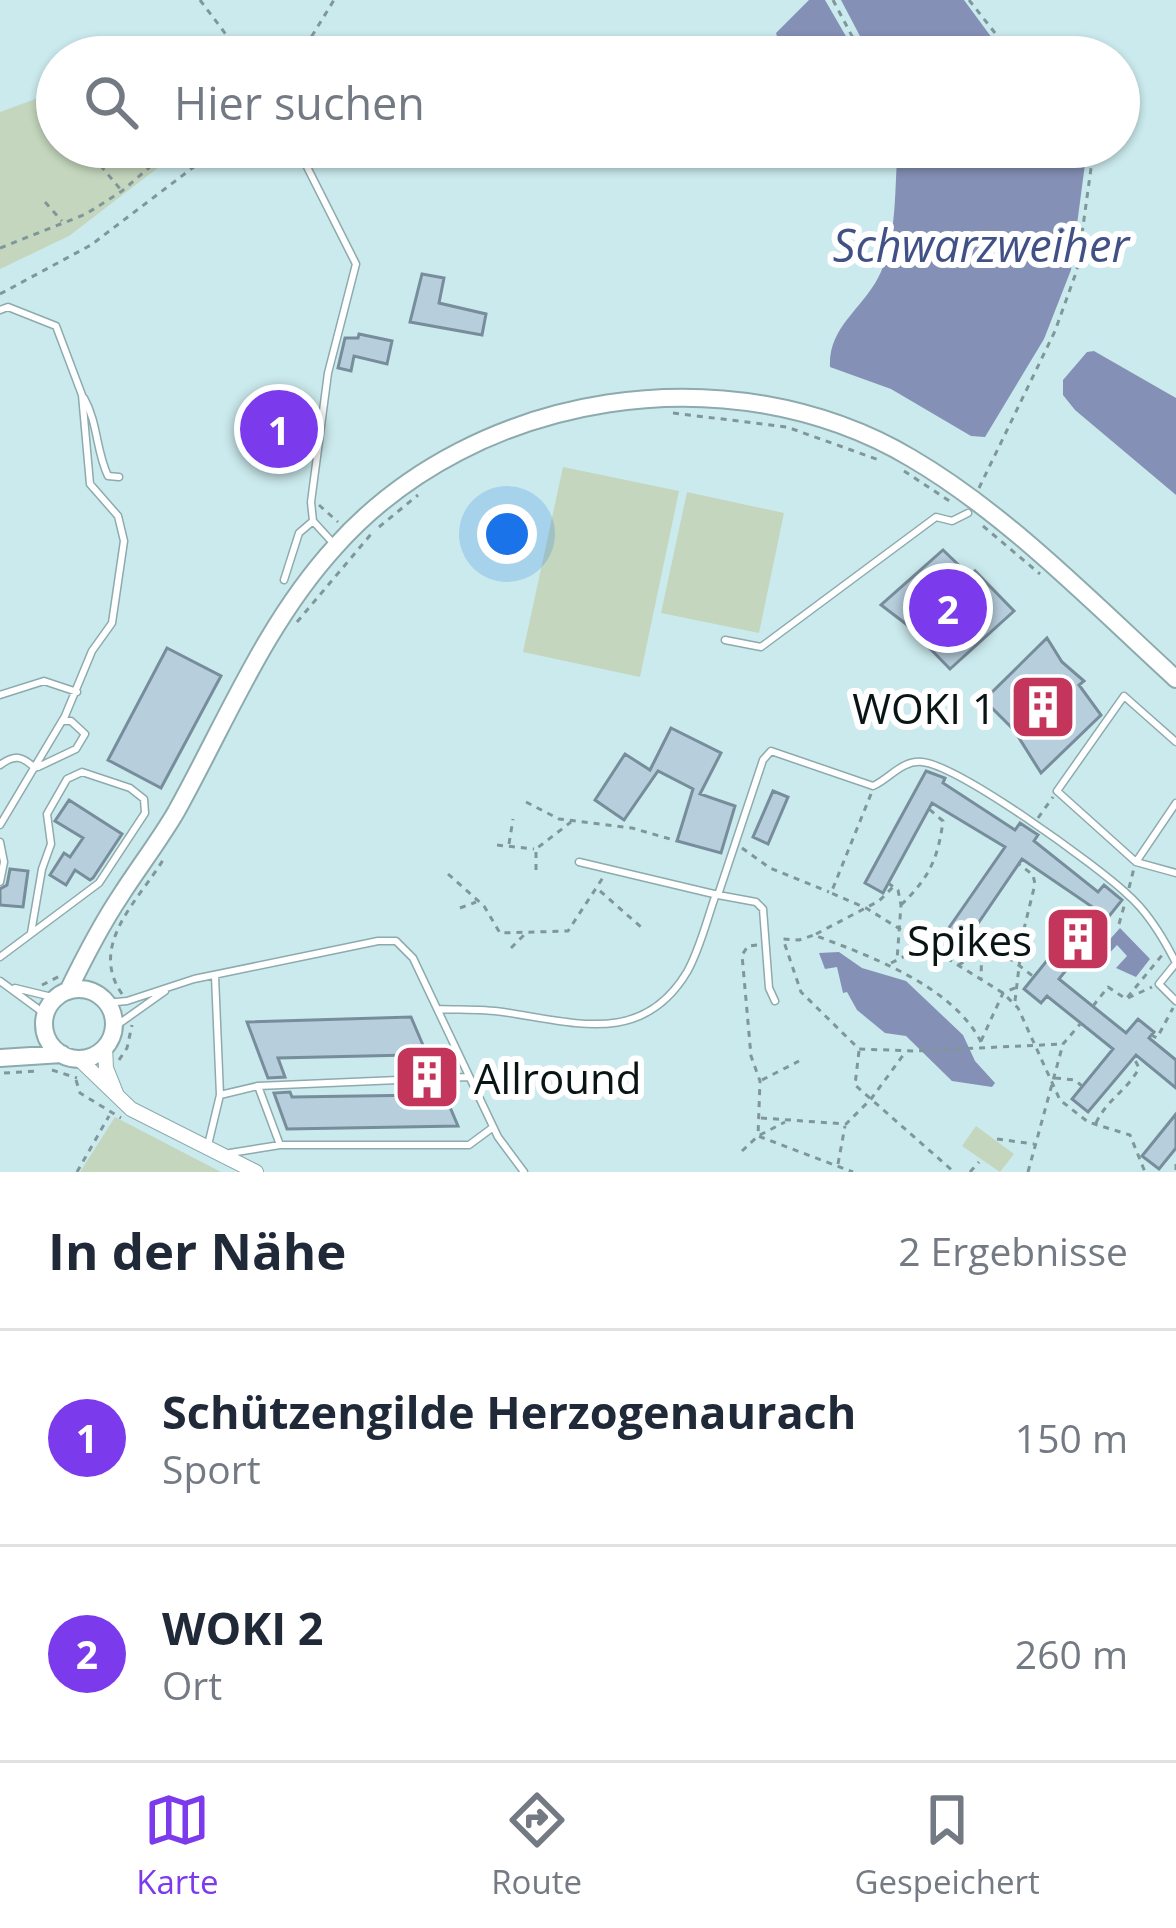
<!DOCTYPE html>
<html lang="de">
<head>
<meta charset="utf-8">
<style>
  :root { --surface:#fff; --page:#f2f2f3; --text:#1f2937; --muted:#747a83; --line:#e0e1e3; --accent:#7c3aed }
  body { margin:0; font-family:"Open Sans",sans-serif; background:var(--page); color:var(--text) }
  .you { position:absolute; left:507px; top:534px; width:42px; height:42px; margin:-30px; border:9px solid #fff; border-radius:50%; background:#1a73e8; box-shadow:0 0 0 18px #1a73e833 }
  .badge { display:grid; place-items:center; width:78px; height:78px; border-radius:50%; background:var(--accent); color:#fff; font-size:39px; font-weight:700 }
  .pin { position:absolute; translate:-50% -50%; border:6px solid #fff; box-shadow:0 3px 12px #0006 }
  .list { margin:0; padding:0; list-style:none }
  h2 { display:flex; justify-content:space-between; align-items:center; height:156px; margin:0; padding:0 48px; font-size:51px }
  h2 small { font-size:39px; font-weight:400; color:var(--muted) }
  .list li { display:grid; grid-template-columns:78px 1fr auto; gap:36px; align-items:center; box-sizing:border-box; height:216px; padding:0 48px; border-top:3px solid var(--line) }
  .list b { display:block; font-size:45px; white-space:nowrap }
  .list p { margin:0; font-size:39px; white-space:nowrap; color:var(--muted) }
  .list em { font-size:39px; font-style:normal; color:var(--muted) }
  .icon { flex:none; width:66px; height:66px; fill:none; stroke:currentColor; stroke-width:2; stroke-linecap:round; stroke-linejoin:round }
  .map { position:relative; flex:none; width:1176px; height:1172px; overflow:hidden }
  .search { position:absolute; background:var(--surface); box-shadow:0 3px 9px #0004; left:36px; right:36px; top:36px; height:132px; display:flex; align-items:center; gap:30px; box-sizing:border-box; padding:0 42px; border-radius:66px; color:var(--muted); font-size:45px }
  .sheet { height:588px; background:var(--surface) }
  nav { display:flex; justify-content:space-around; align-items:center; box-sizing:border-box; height:168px; border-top:3px solid var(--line); background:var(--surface); font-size:33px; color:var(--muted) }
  nav a { display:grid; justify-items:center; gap:6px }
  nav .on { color:var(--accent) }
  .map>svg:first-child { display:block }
  .green { fill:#c4d6bd }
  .water { fill:#8490b6 }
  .building { fill:#b7cedd; stroke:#788d9b; stroke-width:3 }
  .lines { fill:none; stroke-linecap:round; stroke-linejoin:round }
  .service-casing { stroke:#8daaad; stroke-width:9 }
  .minor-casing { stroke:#8daaad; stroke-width:16 }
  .tertiary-casing { stroke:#8daaad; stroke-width:20 }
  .path { stroke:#809799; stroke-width:3; stroke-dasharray:6 6; stroke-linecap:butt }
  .service { stroke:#fff; stroke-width:6 }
  .minor { stroke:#fff; stroke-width:14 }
  .tertiary { stroke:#fff; stroke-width:16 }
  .labels { text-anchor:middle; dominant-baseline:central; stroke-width:12; stroke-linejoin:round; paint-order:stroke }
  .poi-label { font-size:42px; fill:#091415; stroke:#fff; text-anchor:end }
  .water-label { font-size:45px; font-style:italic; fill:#415185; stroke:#fff }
</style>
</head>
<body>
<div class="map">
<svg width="1176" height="1172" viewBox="0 0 1176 1172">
  <rect width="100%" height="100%" fill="#cbeaed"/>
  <path class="green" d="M57,91V147H185L69,236L0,269V112Z
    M563,467L679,491L640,677L523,652Z
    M687,492L784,513L759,633L661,613Z
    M115,1117L221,1172H80Z
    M976,1126L1014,1154L1000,1172L962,1146Z"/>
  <path class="water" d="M809,0H825L858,57H803L779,43L776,33Z
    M841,0H964L1006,57H871Z
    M898,147H1078L1085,164L1071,270L1044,339L985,437L971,436L891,389L830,367C828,328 861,310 878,278C898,240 894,189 898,147Z
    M1094,351L1176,398V495L1075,410L1063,395V380L1087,352Z
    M1120,928L1150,959L1136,977L1116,968L1127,956L1117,945L1103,960L1095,956Z
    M839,952L862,968L906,981L963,1035L975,1061L995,1083L992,1087L952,1081L906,1036L885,1033L857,1010L847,992L843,993L837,967L825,969L819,953Z"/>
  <path class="building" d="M422,274L444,278L439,303L486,314L482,335L410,322Z
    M359,334L392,341L387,364L354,356L351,371L338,368L345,338H358Z
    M288,410L302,439L293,443L296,447L274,457L257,420Z
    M943,550L970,576L975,571L1014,611L950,669L906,624L881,605Z
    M1047,638L1062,662L1084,681L1079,685L1101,715L1041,773L1014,730L984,700Z
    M167,648L221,676L161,788L108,760Z
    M671,728L721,753L700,794L735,806L721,853L677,841L693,789L658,771L624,820L595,800L625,754L650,770Z
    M926,771L945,778L943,783L1015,830L1020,823L1038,835L1034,841L1098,892L1104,885L1122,900L1059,979L1126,1033L1138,1019L1154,1032L1149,1038L1176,1060V1088L1136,1055L1088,1112L1072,1099L1113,1049L1047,996L1041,1003L1024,989L1091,906L1022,859L964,944L946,932L1005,847L932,803L883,893L865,883Z
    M773,791L788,797L768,844L753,837Z
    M69,800L122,834L93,878L90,880L75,870L66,885L50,875L64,853L70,857L83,838L55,821Z
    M10,869L28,871L23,907L0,905V889L7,885Z
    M411,1017L434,1071L416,1072L409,1055L278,1058L285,1077L268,1078L247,1022Z
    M441,1086L458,1126L287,1129L274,1093L290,1092L292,1097L425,1095L421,1087Z
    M1176,1114V1148L1159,1169L1142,1156Z"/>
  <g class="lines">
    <defs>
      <path id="service" d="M297,147L356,264L328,373L311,502L313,521L333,543
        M0,310L8,307L56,326L82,395L90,484L118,516L124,541L112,623L92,651L65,716L0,825
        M84,398C98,423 96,451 108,476L119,477
        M284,580L299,533L313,521
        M725,640L761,647L936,517L952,521L968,513
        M0,695L44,681L77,692
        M1176,742L1124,696L1057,791L1136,862L1176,873
        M0,765C15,754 22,756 35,768
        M38,767L76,749L85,734L71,721H62
        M0,842L4,862L0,882
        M579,862L718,895L763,760L771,751L873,786C889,779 902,760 922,762C960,766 1096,865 1127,894C1148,912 1164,939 1176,963L1159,984L1176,1001
        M1136,862L1176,803
        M718,895L756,902L763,909L769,988L775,1001
        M0,957L99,883L145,813L144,799L130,788L82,772L67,779L47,814L51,844L42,869L31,933
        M215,976L220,1095
        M0,981L45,1014
        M15,988L56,998
        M106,1003L127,1001L194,979L378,941H396L413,958L498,1137L524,1172
        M438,1009C460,1010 482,1009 503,1012C573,1022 642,1047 687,972C700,949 707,919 716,894
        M113,1028L165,991
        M258,1086L280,1145
        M208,1145L220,1095L258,1086L468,1077
        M230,1153L280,1145H469L492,1128"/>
      <path id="minor" d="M105,1047L106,1068L116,1093
        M78,1058L131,1109L256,1172"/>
      <path id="tertiary" d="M44 1024a35 35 0 1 1 70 0a35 35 0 1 1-70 0Z
        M68,991C84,958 101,925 121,895C139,867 159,841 176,812C226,722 265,624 335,547C475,390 730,351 911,458C1007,514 1094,604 1176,679
        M0,1058L62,1054"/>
    </defs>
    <use href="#service" class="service-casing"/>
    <use href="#minor" class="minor-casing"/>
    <use href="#tertiary" class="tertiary-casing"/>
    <path class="path" d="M200,0L243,57
      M833,0L863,57
      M969,0L1014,57
      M299,57L334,0
      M85,147L121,190
      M45,202L62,221
      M0,248L86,214L122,191L173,147
      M0,294L91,245L220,147
      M673,413L787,427L879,460
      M904,471L951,502
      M979,488L1055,331L1077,270L1092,161L1086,147
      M319,505L338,522
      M983,526L1040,574
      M379,527L418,495
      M297,622L372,533
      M871,794L831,893L866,908L1003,993L1018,1008L1060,1100L1088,1122L1130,1135L1145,1172
      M526,802L559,819L632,828L677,841
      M1038,818L1053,797
      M509,844L513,819
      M497,845L534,849
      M742,848L770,868L829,892
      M536,870V849L571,822
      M448,874L484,906L500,933L568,931L604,876
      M888,883L898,890L901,905L897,960
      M1129,888L1134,868
      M600,891L641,927
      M901,905C929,878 938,859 943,821L929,809
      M460,908L476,902
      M1119,924L1125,903
      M816,934L879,901L894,886
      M972,934L982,942L981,978
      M757,945L748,946L742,955L751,1056L760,1081L758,1136L853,1172
      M511,948L525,934
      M984,954L1012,960L1034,977
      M891,963L925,946
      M958,965L1019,935
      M42,985L60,976
      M122,994C88,945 138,901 163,860
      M1128,998L1152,987
      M1015,1001L1023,933L1035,884L1033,875L1019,864
      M1093,1006L1108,987L1126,999L1163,954
      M1151,1035L1157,1038L1173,1008
      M981,1041L1003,993L1017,987
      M981,1042C953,986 870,956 814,935L799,940L783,939L801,992L859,1049L915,1051L1063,1044
      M859,1051L855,1085L954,1172
      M119,1060L127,1048L132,1025
      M52,1070L77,1078
      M4,1073L37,1071
      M1055,1078L1075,1080L1082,1086
      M76,1080L80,1093L121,1118
      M762,1080L799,1061
      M761,1118L846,1124L871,1099L904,1054
      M1096,1123C1108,1098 1127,1091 1139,1068L1134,1058
      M997,1139L1034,1144
      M742,1151L758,1136L785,1122
      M838,1164L845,1126
      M1176,1164V1172
      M77,1172L109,1116
      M970,1172L979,1162
      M1028,1172L1063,1044L1081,1023"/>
    <use href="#service" class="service"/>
    <use href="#minor" class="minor"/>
    <use href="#tertiary" class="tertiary"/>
  </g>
  <defs>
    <symbol id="building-square" viewBox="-11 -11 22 22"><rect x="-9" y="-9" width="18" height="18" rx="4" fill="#c4355b" stroke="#fff"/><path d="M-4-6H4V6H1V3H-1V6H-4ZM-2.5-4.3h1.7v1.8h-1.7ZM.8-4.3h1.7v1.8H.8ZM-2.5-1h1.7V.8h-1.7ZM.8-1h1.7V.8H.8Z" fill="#fff"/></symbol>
  </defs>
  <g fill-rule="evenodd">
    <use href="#building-square" x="1005" y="669" width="76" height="76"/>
    <use href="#building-square" x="1040" y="901" width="76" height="76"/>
    <use href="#building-square" x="389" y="1039" width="76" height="76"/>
  </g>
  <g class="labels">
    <g class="poi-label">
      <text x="996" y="707">WOKI 1</text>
      <text x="1032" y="939">Spikes</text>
      <text x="474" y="1077" text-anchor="start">Allround</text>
    </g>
    <g class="water-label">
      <text x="981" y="244">Schwarzweiher</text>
    </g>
  </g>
</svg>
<div class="you"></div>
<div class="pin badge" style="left:279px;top:429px">1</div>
<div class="pin badge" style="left:948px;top:608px">2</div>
<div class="search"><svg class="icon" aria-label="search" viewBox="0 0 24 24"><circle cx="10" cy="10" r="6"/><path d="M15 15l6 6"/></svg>Hier suchen</div>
</div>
<section class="sheet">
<h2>In der Nähe<small>2 Ergebnisse</small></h2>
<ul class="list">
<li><span class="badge">1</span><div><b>Schützengilde Herzogenaurach</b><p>Sport</p></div><em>150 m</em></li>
<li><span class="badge">2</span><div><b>WOKI 2</b><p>Ort</p></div><em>260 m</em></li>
</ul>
</section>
<nav>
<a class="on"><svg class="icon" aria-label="map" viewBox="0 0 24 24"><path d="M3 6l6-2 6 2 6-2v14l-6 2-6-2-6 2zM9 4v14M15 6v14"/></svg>Karte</a>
<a><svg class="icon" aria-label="directions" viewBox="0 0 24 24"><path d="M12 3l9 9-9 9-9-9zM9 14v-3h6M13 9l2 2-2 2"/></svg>Route</a>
<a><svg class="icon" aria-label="saved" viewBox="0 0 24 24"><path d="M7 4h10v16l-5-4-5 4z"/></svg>Gespeichert</a>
</nav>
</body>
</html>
